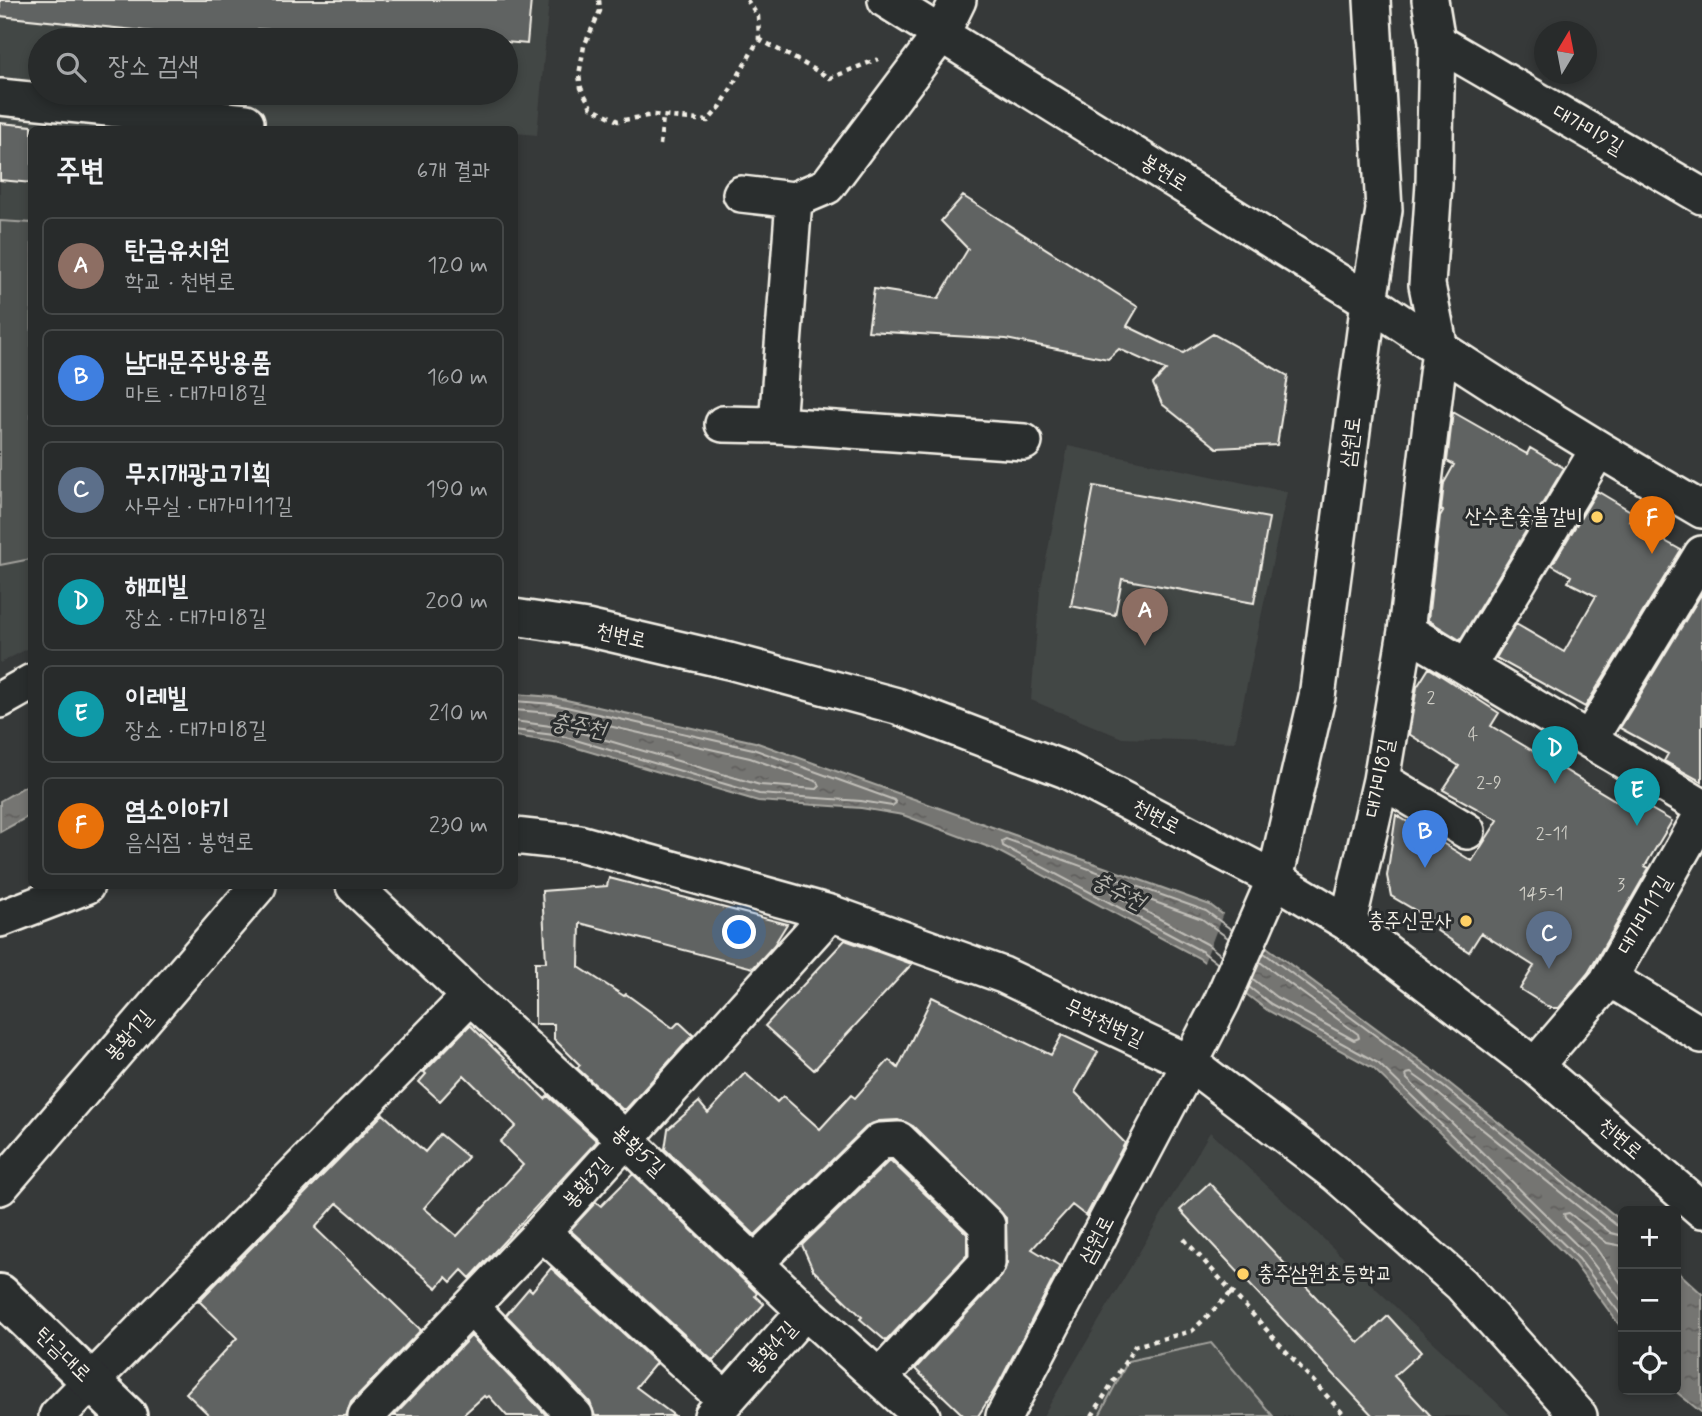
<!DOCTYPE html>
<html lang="ko">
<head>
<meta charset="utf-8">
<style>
  :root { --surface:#282b2b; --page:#303333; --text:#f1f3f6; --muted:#a5a7a9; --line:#444747; --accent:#8bbbb9 }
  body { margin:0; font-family:Mynerve,"Poor Story",sans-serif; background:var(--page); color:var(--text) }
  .controls { position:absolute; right:21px; bottom:21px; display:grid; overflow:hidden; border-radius:10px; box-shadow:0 4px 10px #0003 }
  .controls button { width:63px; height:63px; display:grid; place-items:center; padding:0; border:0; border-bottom:2px solid var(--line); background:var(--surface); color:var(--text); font:35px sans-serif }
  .compass { position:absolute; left:1534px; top:21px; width:63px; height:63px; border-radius:50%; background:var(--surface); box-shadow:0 4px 10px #0003; rotate:10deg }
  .you { position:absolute; left:740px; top:933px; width:24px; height:24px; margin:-18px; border:5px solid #fff; border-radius:50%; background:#1a73e8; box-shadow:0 0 0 10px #1a73e833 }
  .badge { display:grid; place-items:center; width:46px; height:46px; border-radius:50%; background:var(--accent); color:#fff; font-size:23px; font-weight:700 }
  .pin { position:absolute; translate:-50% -58px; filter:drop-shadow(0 2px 4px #0008) }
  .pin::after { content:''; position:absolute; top:37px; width:24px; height:21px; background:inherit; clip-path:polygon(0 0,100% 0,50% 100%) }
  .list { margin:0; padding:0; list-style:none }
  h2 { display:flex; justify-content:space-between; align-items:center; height:91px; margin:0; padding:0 28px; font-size:30px }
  h2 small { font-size:23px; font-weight:400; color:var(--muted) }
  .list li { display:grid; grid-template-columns:46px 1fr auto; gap:21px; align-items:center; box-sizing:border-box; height:98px; margin:0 14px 14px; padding:0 14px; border:2px solid var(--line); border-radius:10px }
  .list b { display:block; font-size:26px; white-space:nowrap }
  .list p { margin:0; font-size:23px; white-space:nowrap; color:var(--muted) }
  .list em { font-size:23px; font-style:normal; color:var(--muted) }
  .icon { flex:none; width:38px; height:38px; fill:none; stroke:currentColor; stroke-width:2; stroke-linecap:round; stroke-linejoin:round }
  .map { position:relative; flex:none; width:1702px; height:1416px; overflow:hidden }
  .search { position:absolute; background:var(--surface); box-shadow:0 4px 10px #0003; left:28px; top:28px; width:490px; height:77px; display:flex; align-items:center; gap:18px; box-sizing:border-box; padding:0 24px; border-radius:38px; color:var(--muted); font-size:26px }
  .panel { position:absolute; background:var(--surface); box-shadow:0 4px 10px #0003; left:28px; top:126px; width:490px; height:763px; border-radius:10px }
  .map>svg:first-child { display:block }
  .built { fill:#434645; fill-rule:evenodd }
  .pitch { fill:#4e514f; stroke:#a1a19c; stroke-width:2 }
  .water { fill:url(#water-ripples); stroke:#a8a7a1; stroke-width:2 }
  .pier { fill:#363939 }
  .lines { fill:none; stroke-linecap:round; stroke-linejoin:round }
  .shore { stroke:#c1bfb9; stroke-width:2 }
  .building { fill:#616362; stroke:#f4f1e8; stroke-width:2 }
  .minor-casing { stroke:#f4f1e8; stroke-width:40 }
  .major-casing { stroke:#f4f1e8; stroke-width:44 }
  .path { stroke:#f4f1e8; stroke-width:4.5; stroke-dasharray:5 5; stroke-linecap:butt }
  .minor { stroke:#2a2d2e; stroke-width:35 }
  .major { stroke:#2a2d2e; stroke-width:38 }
  .poi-dot { fill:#ffd166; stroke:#2a2d2e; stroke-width:2.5 }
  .labels { text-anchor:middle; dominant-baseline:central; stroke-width:6; stroke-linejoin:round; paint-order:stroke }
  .number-label { font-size:18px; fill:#cfcec6 }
  .street-label { font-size:21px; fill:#f4f1e8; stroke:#2a2d2e }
  .poi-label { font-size:21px; fill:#f4f1e8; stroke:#2a2d2e; text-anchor:end }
  .water-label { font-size:23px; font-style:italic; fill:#b4b3ad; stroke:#2a2d2e }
</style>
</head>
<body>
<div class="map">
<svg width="1702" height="1416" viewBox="0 0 1702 1416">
  <defs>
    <pattern id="water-ripples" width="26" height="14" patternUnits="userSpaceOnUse" patternTransform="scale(1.75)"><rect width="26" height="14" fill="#757572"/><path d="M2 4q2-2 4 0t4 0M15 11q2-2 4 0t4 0" fill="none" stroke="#5f5e5c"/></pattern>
  </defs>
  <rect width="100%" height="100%" fill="#363939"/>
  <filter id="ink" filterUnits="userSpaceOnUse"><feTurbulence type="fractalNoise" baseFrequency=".0143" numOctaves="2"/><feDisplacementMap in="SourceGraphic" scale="14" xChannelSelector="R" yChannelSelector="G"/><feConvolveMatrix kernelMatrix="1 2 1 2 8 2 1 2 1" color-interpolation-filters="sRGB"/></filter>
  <g filter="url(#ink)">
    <path class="built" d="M0,0H549L537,135L515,133L514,130L449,129L32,130L31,647L0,663ZM40,40H506V93H40Z
      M1068,446L1287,492L1235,742L1122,738L1031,700L1040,591Z
      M1210,1132L1511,1416H1043Z"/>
    <path class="pitch" d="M0,221L32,223L31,559L0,565Z
      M1211,1343L1273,1416H1099L1128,1361Z"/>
    <path class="water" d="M515,694L553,697L755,742L1210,905L1434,1071L1623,1222V1330L1574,1263L1373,1068L1267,1010L1199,958L994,849L903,815L861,808L758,801L560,743L515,736Z
      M31,783V815L0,832V801Z
      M1676,1270L1702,1294V1413L1674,1390H1676Z"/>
    <path class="pier" d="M1224,911L1265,941L1243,996L1203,965Z"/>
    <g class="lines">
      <path class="shore" d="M514,701L553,704L753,749L894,800L896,803L892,806L861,801L759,794L562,736L514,730
        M514,710L551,713L750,758L818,782L820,786L817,789L760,785L565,728L514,721
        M1264,953L1430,1076L1616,1225L1623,1227
        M1221,955L1207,944L1113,894L1111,890L1116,888L1202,919L1228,938
        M1217,963L1203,952L1003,846L1002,841L1006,839L1206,911L1232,930
        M1253,979L1276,997L1354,1040L1359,1038L1358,1034L1260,962
        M1249,987L1271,1004L1378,1063L1579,1259L1623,1318
        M1623,1236L1611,1233L1425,1083L1411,1073L1406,1074L1407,1079L1585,1253L1623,1303
        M1623,1246L1607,1243L1569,1213L1564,1214L1565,1218L1595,1247L1623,1286"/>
    </g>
    <path class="building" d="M0,0H531L527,44L393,32L392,38L258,29L257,40H231L0,16Z
      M0,123L32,126V183L0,180Z
      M963,196L1138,307L1127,326L1183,353L1213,334L1288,376L1277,445L1217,448L1162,404L1153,384L1166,370L1119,349L1108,359L1006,339L868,331L874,289L938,299L968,249L941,221Z
      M1453,412L1527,454L1530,448L1564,468L1460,640L1428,620L1440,516L1443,511L1441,510L1444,483L1454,465L1447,461Z
      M1094,486L1269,518L1254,603L1122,579L1115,615L1071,606Z
      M1597,491L1634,513L1629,521L1681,550L1585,707L1496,658L1516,624L1564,652L1596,596L1568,582L1571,576L1552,565Z
      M1702,593V782L1664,761L1668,754L1620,728Z
      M1429,668L1499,713L1491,726L1620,803L1625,794L1672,821L1645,866L1649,868L1597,958L1588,973L1559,1008H1550L1520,989L1534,966L1481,933L1469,952L1436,930L1440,925L1391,896L1387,876L1396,815L1472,861L1498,820L1443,790L1459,766L1409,734L1417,687Z
      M609,878L787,924L774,945L753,968L580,923L579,967L624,996L626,994L673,1028L679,1022L693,1035L626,1109H622L577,1068L580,1065L554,1039V1024H535V962H546L542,891L607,886Z
      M845,940L912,964L814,1070L765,1026Z
      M932,997L1051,1055L1062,1035L1098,1052L1075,1092L1125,1143L1086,1216L1072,1205L1032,1249L1060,1266L998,1385L978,1416H964L915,1369L1002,1276L1007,1263L1006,1218L913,1126L898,1120L879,1121L866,1127L755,1235L665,1149L668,1129L699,1102L708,1113L745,1073L777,1102L783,1096L820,1129L851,1095L855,1098L889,1060L898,1068Z
      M470,1025L545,1099L548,1096L597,1141L470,1278L462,1270L451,1282L446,1277L437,1288L337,1203L315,1228L421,1330L351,1402L346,1416H210L186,1393L237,1338L199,1301L383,1114L425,1152L440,1134L468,1157L424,1208L457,1236L523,1165L500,1142L516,1126L464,1075L440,1101L419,1082L426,1074L424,1072Z
      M889,1161H891L967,1234V1255L886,1341L860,1319L862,1317L813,1270L802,1245Z
      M633,1174L757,1293L755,1296L764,1304L713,1361L570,1230L596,1202L601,1206Z
      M1209,1183L1359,1343L1388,1316L1421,1352L1394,1376L1431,1416H1373L1180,1210Z
      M551,1268L656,1363L636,1387L675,1416H595L590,1402L506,1315L529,1288L532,1291Z
      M471,1336L547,1416H507L489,1396L486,1398L484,1396L462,1416H394Z"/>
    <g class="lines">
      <defs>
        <path id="minor" d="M886,0L1369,301C1477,375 1588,444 1702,510
          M1437,42L1702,196
          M0,97L246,122
          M741,194L794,200
          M723,424L777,425L1024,442
          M777,425L794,200L827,186L942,33L958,0
          M514,617L587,628L729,661L897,706L1066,770L1275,879L1348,923L1535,1066L1702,1210
          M1406,631L1702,807
          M1467,667L1598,450
          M0,700L32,682
          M1589,740L1702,554
          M1381,780L1467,831
          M514,836L579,843L830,913L1003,975L1190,1063L1336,1174L1461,1284L1579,1416
          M354,886L470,996L626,1140L805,1311L922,1416
          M0,919L86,886
          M1348,923L1381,780L1406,631L1440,349L1427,285L1434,184L1437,42L1430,0
          M1609,978L1702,1035
          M1535,1066L1607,982L1702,815
          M0,1187L258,886
          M542,1232L726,1400
          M755,1263L880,1141L899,1140L987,1225V1263L880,1377
          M471,1307L575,1416
          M57,1416L470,996
          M366,1416L542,1232L830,913
          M712,1416L805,1311
          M1004,1416L1190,1063L1222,1001L1275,879L1317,697L1369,301L1384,210L1372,0"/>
        <path id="major" d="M0,1294L127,1416"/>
      </defs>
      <use href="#minor" class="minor-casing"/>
      <use href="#major" class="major-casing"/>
      <path class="path" d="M599,0L600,11L584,46L579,75L581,88L591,107L618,121L653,115L708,121L721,106L759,39L758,16L747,0
        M759,39L830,78L878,59
        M660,145L663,117
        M1184,1239L1345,1416
        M1092,1416L1135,1346L1192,1331L1232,1292"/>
      <use href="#minor" class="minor"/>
      <use href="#major" class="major"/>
    </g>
  </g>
  <g class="poi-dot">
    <circle cx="1597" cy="517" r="7"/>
    <circle cx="1466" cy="921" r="7"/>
    <circle cx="1243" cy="1274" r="7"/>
  </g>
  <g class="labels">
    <g class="number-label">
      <text x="1431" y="698">2</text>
      <text x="1473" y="735">4</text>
      <text x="1489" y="783">2-9</text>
      <text x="1552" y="834">2-11</text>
      <text x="1621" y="885">3</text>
      <text x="1541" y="894">145-1</text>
    </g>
    <g class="street-label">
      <text transform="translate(1588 130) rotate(30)">대가미9길</text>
      <text transform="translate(1164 173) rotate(32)">봉현로</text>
      <text transform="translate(1351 442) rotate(-83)">삼원로</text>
      <text transform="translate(621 636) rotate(13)">천변로</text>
      <text transform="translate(1380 778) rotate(-79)">대가미8길</text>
      <text transform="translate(1156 817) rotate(28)">천변로</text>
      <text transform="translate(1645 915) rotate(-60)">대가미11길</text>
      <text transform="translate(1104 1023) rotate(25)">무학천변길</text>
      <text transform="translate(129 1036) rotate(-49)">봉황1길</text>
      <text transform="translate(1620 1139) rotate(41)">천변로</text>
      <text transform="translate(638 1151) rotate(43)">봉황5길</text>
      <text transform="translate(587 1183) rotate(-48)">봉황3길</text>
      <text transform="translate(1097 1240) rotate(-62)">삼원로</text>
      <text transform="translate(772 1348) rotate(-48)">봉황4길</text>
      <text transform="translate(63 1355) rotate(44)">탄금대로</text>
    </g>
    <g class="poi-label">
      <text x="1583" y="517">산수촌숯불갈비</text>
      <text x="1452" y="921">충주신문사</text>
      <text x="1257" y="1274" text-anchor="start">충주삼원초등학교</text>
    </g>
    <g class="water-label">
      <text transform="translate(578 727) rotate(10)">충주천</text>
      <text transform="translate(1118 892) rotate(27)">충주천</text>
    </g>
  </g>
</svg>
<div class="controls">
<button>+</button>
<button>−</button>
<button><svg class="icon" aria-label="locate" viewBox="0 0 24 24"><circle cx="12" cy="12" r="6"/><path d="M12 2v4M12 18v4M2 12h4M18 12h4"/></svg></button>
</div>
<svg class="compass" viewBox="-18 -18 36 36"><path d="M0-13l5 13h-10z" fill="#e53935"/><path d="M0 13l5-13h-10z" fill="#a5a7a9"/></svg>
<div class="you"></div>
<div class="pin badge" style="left:1145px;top:646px;background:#8d6e63">A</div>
<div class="pin badge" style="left:1425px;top:868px;background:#3f7fe0">B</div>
<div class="pin badge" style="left:1549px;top:969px;background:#5c6f8a">C</div>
<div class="pin badge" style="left:1555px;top:784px;background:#0f9aa8">D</div>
<div class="pin badge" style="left:1637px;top:826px;background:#0f9aa8">E</div>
<div class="pin badge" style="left:1652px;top:554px;background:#e8710a">F</div>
<div class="search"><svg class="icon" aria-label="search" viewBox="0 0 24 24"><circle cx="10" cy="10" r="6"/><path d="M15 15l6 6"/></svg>장소 검색</div>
<section class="panel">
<h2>주변<small>6개 결과</small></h2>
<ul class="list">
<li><span class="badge" style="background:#8d6e63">A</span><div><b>탄금유치원</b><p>학교 · 천변로</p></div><em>120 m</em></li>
<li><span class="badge" style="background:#3f7fe0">B</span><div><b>남대문주방용품</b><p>마트 · 대가미8길</p></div><em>160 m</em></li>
<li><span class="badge" style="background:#5c6f8a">C</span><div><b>무지개광고기획</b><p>사무실 · 대가미11길</p></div><em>190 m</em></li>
<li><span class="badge" style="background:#0f9aa8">D</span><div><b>해피빌</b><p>장소 · 대가미8길</p></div><em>200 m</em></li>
<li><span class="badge" style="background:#0f9aa8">E</span><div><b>이레빌</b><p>장소 · 대가미8길</p></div><em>210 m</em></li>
<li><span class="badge" style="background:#e8710a">F</span><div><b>염소이야기</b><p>음식점 · 봉현로</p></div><em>230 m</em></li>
</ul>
</section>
</div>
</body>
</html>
